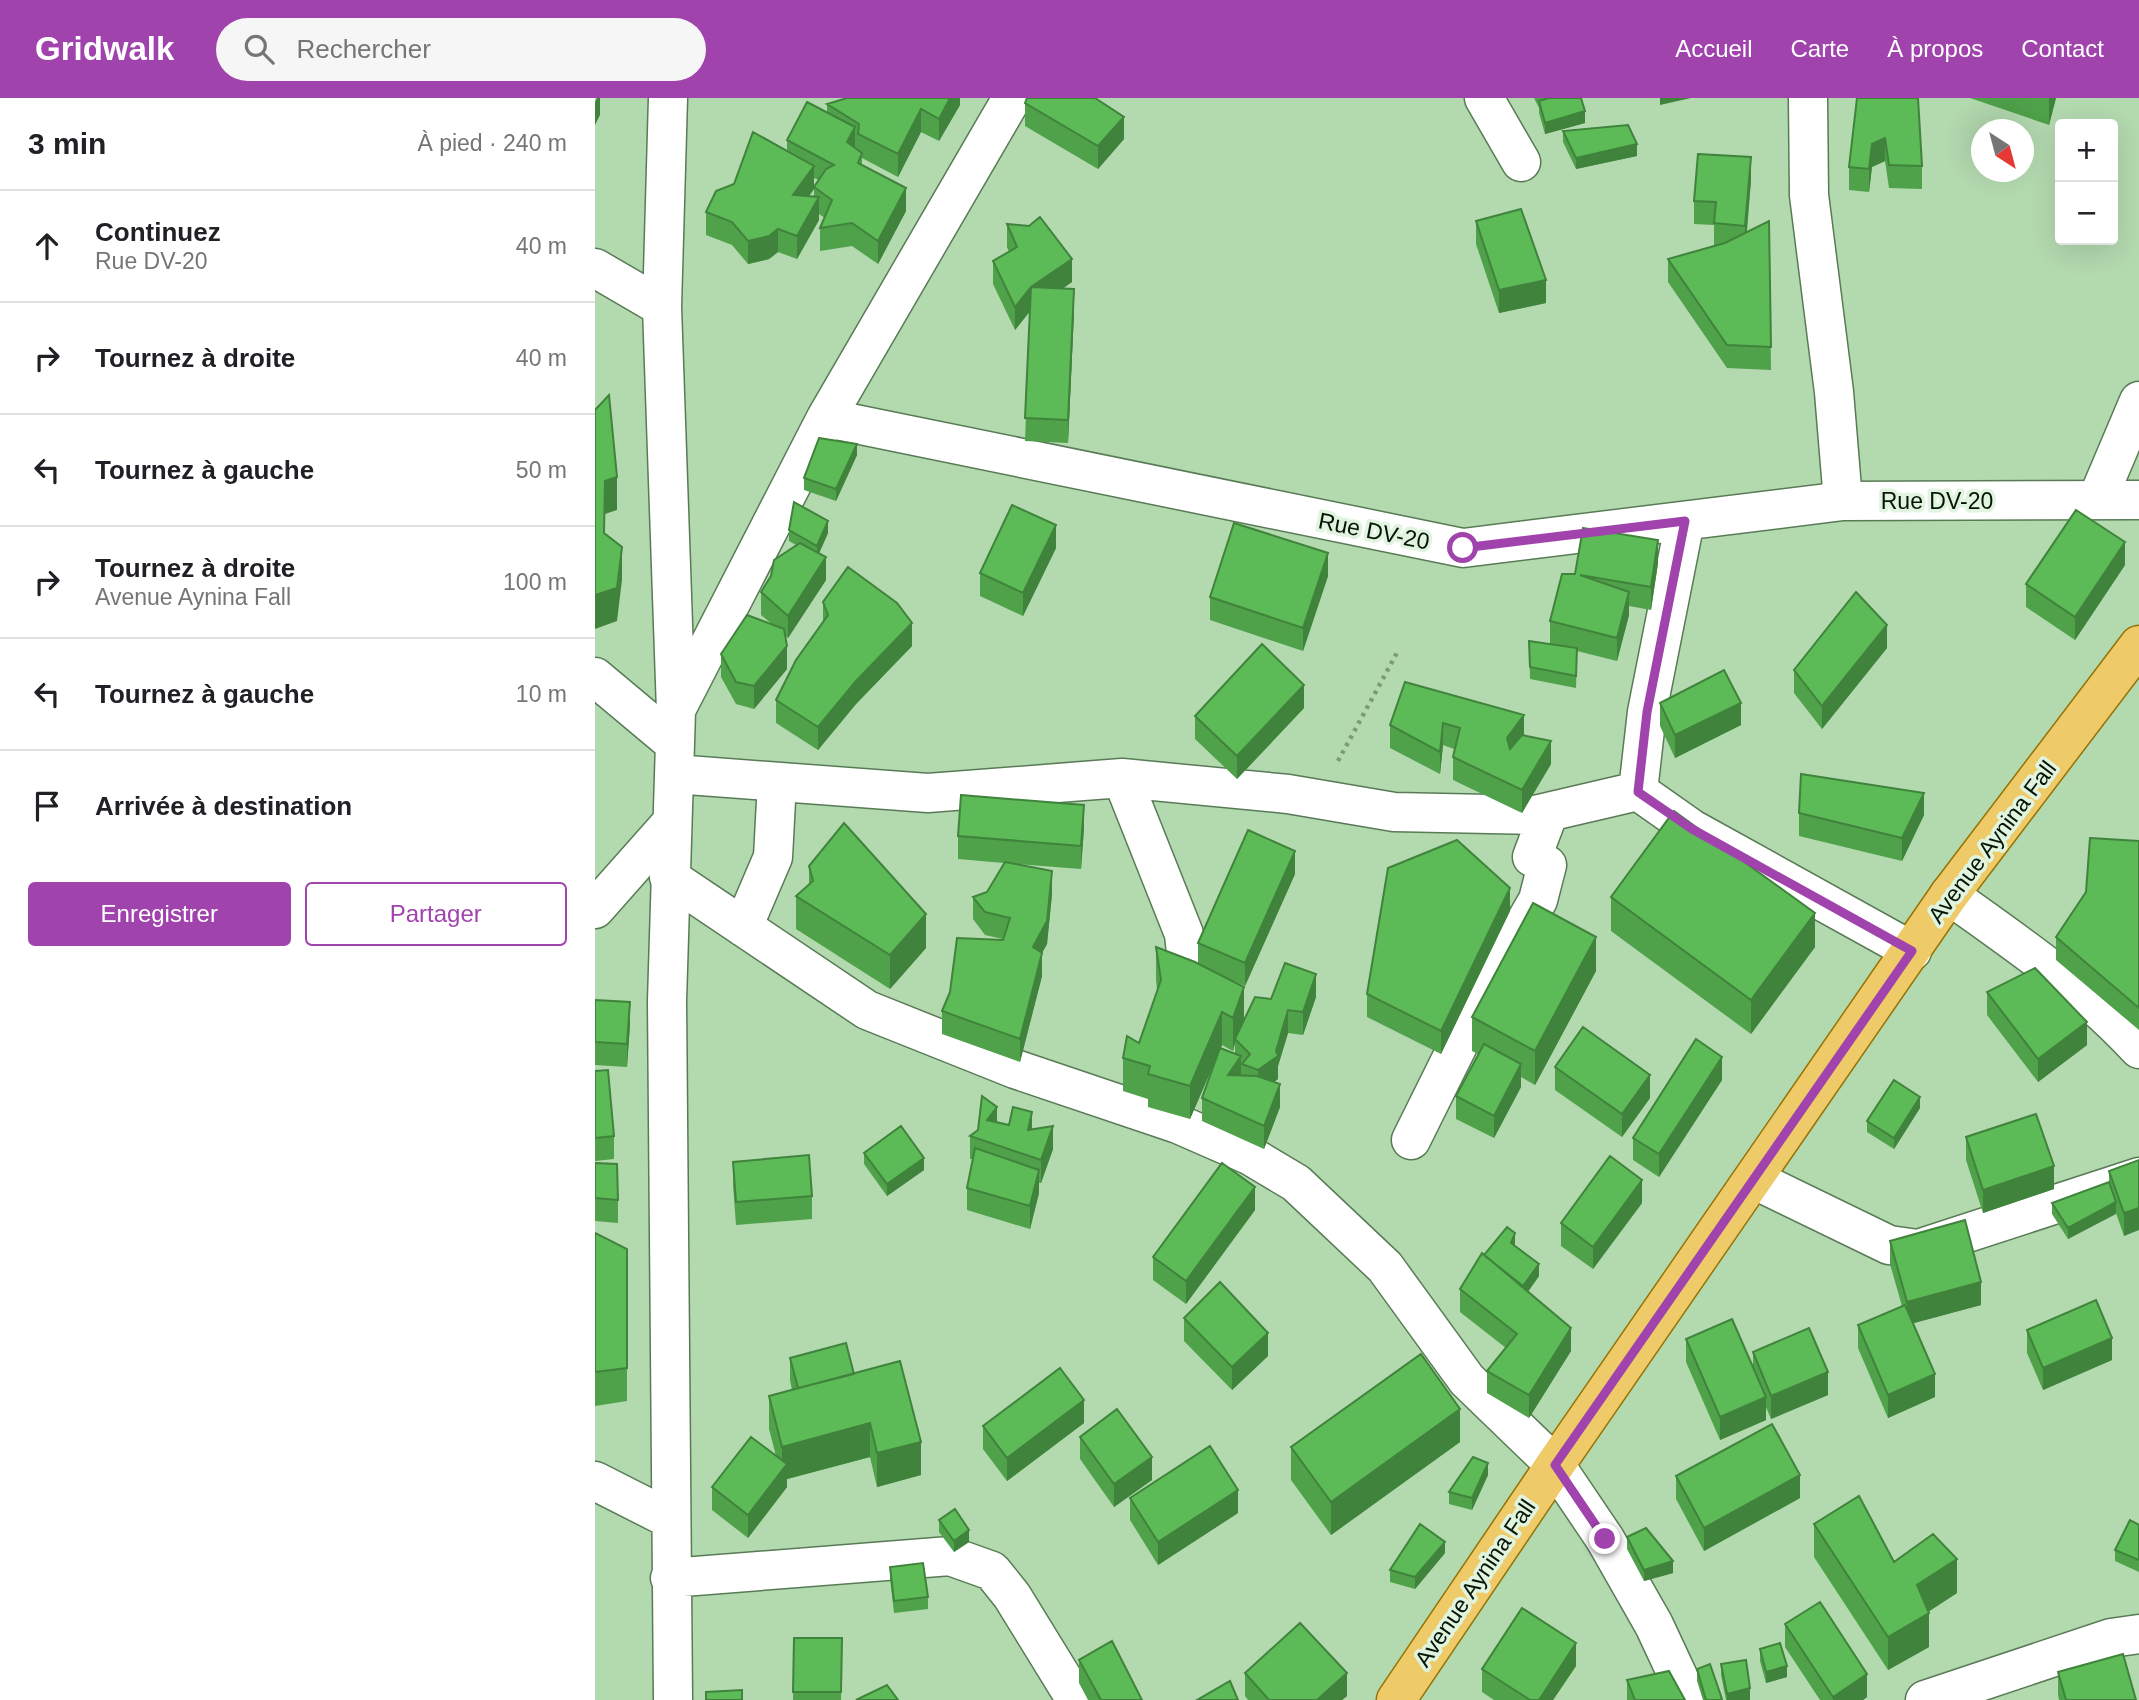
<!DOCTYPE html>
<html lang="fr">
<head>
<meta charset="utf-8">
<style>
  :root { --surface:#fff; --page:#f6f6f6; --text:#202124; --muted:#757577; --line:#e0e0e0; --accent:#a043ad }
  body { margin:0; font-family:Helvetica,sans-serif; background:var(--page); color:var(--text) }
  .controls { position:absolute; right:21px; top:21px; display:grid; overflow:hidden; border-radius:7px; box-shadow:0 7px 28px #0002 }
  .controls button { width:63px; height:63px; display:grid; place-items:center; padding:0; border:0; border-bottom:2px solid var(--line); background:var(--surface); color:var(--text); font:35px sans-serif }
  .compass { position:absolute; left:1376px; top:21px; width:63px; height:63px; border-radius:50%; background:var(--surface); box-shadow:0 7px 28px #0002; rotate:144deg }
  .stop { position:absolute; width:21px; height:21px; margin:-16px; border:5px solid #a043ad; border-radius:50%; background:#fff }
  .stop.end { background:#a043ad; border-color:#fff; box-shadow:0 2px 7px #0008 }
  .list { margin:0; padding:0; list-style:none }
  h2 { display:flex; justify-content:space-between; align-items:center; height:91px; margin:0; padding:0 28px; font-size:30px }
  h2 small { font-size:23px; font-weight:400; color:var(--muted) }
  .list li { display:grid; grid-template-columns:46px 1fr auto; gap:21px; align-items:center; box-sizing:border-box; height:112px; padding:0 28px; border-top:2px solid var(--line) }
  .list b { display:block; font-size:26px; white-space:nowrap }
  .list p { margin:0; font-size:23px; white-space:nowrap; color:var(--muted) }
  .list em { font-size:23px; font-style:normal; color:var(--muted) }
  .actions { display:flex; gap:14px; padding:21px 28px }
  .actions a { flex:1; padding:16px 0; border:2px solid var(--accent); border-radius:7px; text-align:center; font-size:24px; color:var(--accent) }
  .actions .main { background:var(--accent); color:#fff }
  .icon { flex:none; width:38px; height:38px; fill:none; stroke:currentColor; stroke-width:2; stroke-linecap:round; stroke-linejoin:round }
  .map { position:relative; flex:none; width:1544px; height:1602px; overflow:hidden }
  header { display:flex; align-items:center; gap:42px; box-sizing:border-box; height:98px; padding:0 35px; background:var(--accent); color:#fff }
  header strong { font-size:33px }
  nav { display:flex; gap:38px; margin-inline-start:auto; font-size:24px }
  .search { width:490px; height:63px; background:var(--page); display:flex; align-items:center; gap:18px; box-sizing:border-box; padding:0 24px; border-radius:38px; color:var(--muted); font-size:26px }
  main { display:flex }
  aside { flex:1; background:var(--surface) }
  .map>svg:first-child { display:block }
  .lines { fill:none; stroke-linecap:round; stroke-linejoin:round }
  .minor-casing { stroke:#587b55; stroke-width:41 }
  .major-casing { stroke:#957304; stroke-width:41 }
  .path { stroke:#7c9a79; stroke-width:4.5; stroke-dasharray:3.5 5; stroke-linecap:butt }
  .minor { stroke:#fff; stroke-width:38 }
  .major { stroke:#eeca68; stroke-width:38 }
  .wall { fill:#4fa14a; fill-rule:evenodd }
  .shaded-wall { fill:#40833c }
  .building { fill:#5cbb56; stroke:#40833c; stroke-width:2 }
  .route { stroke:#a043ad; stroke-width:9 }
  .labels { text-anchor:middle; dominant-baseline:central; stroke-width:7; stroke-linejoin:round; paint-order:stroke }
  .street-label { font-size:23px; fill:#071506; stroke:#e1f4df }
</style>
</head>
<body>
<header>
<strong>Gridwalk</strong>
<div class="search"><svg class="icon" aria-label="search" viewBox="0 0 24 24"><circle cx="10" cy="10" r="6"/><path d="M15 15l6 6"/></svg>Rechercher</div>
<nav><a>Accueil</a><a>Carte</a><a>À propos</a><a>Contact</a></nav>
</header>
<main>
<aside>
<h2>3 min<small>À pied · 240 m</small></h2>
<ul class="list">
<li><svg class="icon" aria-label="ahead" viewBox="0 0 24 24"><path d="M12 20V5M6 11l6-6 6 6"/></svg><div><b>Continuez</b><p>Rue DV-20</p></div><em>40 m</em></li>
<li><svg class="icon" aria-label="right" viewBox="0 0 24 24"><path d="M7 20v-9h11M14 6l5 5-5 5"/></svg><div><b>Tournez à droite</b></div><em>40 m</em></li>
<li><svg class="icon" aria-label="left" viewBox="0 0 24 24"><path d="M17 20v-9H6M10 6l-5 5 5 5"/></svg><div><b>Tournez à gauche</b></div><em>50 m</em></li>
<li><svg class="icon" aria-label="right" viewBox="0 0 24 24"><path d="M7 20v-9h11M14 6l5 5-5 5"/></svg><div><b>Tournez à droite</b><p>Avenue Aynina Fall</p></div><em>100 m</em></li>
<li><svg class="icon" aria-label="left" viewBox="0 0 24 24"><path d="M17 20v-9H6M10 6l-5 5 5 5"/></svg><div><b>Tournez à gauche</b></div><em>10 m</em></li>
<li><svg class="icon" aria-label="arrive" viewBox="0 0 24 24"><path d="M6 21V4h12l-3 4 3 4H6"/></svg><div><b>Arrivée à destination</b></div></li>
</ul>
<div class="actions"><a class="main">Enregistrer</a><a>Partager</a></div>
</aside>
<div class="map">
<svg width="1544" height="1602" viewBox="0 0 1544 1602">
  <rect width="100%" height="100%" fill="#b3d9af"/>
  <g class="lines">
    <defs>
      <path id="minor" d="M73,0L67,209L81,613L72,903L78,1602
        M889,0L926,64
        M1213,0L1214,97L1239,294L1248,403
        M0,170L67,209
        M231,320L868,450L1248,403L1544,402
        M1502,402L1544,303
        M0,579L80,646
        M83,608L231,320L417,0
        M79,676L333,695L527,680L693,696L799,714L940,717L1043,693L1097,731L1317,853
        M527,680L589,836L592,864
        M1043,693L1052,614L1090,423
        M74,779L272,912L420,971L583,1026L654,1057L701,1085L790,1169L872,1282L960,1367L1010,1441L1059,1527L1094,1602
        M1354,797C1421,845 1488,890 1544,951
        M0,811L77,724
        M148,829L178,759L182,684
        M816,1042L887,899L943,802L952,767L937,759L954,714
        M1160,1082L1294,1147L1323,1151L1544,1079
        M0,1383L75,1421
        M75,1480L355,1458L397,1473L417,1498L481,1602
        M1330,1602L1516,1540L1544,1536"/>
      <path id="major" d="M801,1602L960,1367L1354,797L1544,547"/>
    </defs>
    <use href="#minor" class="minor-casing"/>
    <use href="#major" class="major-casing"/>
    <path class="path" d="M743,663L803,553"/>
    <use href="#minor" class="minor"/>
    <use href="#major" class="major"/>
  </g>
  <path class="wall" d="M365,0V7L344,43L326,34L303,79L267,60V67L311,113L283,166L257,148L225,153V130L230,120L224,116V122L202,161L183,154L174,161L153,166L137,147L111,137V114L139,86L192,53V42L232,14V6ZM219,80L224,82L219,89V99L214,98L219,91Z
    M939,0H986L990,25L950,36L944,15V10Z
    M1262,0L1327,68V91L1294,90L1290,63L1277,69L1274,94L1254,92V69Z
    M1375,0H1461L1454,27Z
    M430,5L529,41L503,71L430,28Z
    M968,33L1042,58L981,71L968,44Z
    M1156,82L1152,134L1174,123L1176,272L1132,270L1073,184V161L1119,148V127L1099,126V103Z
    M881,123L951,205L904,215L881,146Z
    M412,126L477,184L467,191L479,214L473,345L430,343L435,213L420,232L398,186V163L414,154L412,149Z
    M262,357L241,403L209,392V380Z
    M194,432L233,435L224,455L231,482L193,540L190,538L192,571L159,611L141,606L126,579V556L178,527L166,517V494L201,447L194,443Z
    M461,450L428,518L385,498V475Z
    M1063,465L1056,512L1034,508V517L1022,563L982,553L981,590L935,581L934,543L961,547L955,546V523L980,476Z
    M1530,467L1480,542L1431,509V486Z
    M733,478L708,553L615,522V499Z
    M228,504L317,548L261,606L223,652L181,625V602L228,524Z
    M1292,550L1227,631L1199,595V572Z
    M810,584L929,637L956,666L927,715L858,682V659L859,651L848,647L845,676L795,650V627Z
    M1065,605L1146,627L1080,660L1065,628Z
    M709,610L642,681L600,641V618Z
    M1204,715L1329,717L1307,763L1204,738Z
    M489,730L486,771L422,766L457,796L452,846L447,855V878L425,964L347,936V913L408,841L390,837L378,821V799L392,794L409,765L363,761V738Z
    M214,768L331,850L295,891L201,831V798L214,787Z
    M700,776L650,888L639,883L649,922L676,901L721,899L708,937L693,935L683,968V981L679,984L685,1009L669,1051L607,1023V1000L619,966L595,1021L553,1009V1001L528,993V960L544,945L562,892L561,882V849L603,865V845ZM640,945V956L626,951L627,947L638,953Z
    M1016,799L1220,849L1156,936L1016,833Z
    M1544,806V932L1461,862V839Z
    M915,813L846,956L772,919V896Z
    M1001,873L940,987L926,979V989L899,1040L861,1021V998L883,956L877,953V919Z
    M1392,894L1492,947L1443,984L1392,917Z
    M0,902L35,926L32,969L0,967Z
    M960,969L1055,1000L1027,1039L960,992Z
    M0,973L19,1038V1061L0,1063Z
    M1127,982L1064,1079L1038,1062V1040Z
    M1325,1010L1299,1051L1272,1034V1023Z
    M402,1024L437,1031L458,1051L446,1085H444V1095L435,1131L372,1112V1090L378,1061H375V1038Z
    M1371,1039L1459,1091L1388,1115L1371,1062Z
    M269,1055L329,1072L292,1098L269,1066Z
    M1544,1062L1529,1138L1521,1115L1473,1141L1457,1116V1105L1514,1084V1073Z
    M138,1064L217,1098V1121L141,1127L138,1087Z
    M0,1065L23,1102V1125L0,1123Z
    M1047,1105L998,1171L966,1148V1125Z
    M660,1112L591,1206L558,1182V1159Z
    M0,1135L32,1151V1303L0,1308Z
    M1295,1143L1386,1207L1318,1225L1340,1299L1293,1320L1263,1250V1227L1307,1208L1295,1166Z
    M919,1147L944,1178L933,1194L976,1253L934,1320L892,1295V1273L911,1250L865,1214V1191L889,1158Z
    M589,1220L673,1258L637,1292L589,1243Z
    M1432,1232L1517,1262L1448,1292L1432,1255Z
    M1091,1241L1158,1269V1254L1233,1297L1176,1321L1171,1309V1322L1125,1342L1091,1264Z
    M195,1260L259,1276L326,1377L282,1389L275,1359L192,1381V1389L153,1440L117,1412V1389L181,1358L174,1331V1298L197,1292L195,1282Z
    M489,1325L412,1383L388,1351V1328Z
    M485,1339L557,1382L519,1409L485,1361Z
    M865,1344L736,1437L696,1382V1349Z
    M893,1377L877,1412L854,1406V1394Z
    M1081,1378L1205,1400L1109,1453L1081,1401Z
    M535,1400L643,1415L563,1467L535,1422Z
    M344,1422L374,1444L359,1454L344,1434Z
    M1219,1426L1362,1495L1333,1514L1334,1549L1293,1572L1219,1459Z
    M1544,1427V1474L1520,1463V1452Z
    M1032,1439L1078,1475L1049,1483L1032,1451Z
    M850,1455L820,1491L795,1484V1472Z
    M295,1469L333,1499V1511L299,1515L295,1480Z
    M1190,1526L1272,1599L1268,1602H1225L1190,1549Z
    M199,1540H247L246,1602H198Z
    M1165,1551L1192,1579L1171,1585L1165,1563Z
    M484,1562L547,1602H493L484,1585Z
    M1126,1566L1155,1602H1131L1126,1577Z
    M981,1568L958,1602H899L887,1594V1571Z
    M1102,1571L1127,1602H1108L1102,1583Z
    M1463,1574L1541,1602H1464L1463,1597Z
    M650,1575L752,1598L747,1602H653L650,1598Z
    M1032,1582L1090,1602H1032Z"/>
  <path class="shaded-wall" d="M2,0H5V17L0,27V4Z
    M355,0H365V7L344,43V21Z
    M1065,0H1096L1065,7Z
    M1454,0H1461L1454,27Z
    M326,11V34L303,79V56Z
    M990,13V25L950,36V25Z
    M529,19V41L503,71V48Z
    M260,29V52L252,44Z
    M1290,40V63L1277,69L1274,94V71L1277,46Z
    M1042,46V58L981,71V60Z
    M1156,59V82L1150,151V128Z
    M219,68V91L198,120V97Z
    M311,90V113L283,166V143Z
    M224,99V122L202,161V138Z
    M183,131V154L174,161L153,166V143Z
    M477,161V184L436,212L420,232V209L436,189Z
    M951,182V205L904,215V192Z
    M479,191V214L473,345V322Z
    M262,346V357L241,403V391Z
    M22,379V412L10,416V383Z
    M233,423V435L222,460V448Z
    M461,427V450L428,518V495Z
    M1063,442V465L1056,512V489Z
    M1530,444V467L1480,542V519Z
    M27,449V482L22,523L0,531V497Z
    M733,455V478L708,553V530Z
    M231,459V482L193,540V518Z
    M1034,494V517L1022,563V540Z
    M317,525V548L261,606L223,652V629L261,583Z
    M1292,527V550L1227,631V608Z
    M192,548V571L159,611V588Z
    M709,587V610L642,681V658Z
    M1146,605V627L1080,660V637Z
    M929,617V639L912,663V640Z
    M848,625V647L845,676V654Z
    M956,643V666L927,715V692Z
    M1329,695V717L1307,763V740Z
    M489,707V730L486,771V748Z
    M700,753V776L650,888V865Z
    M457,773V796L452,846L447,855V878L425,964V941L438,849Z
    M915,790V813L846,956V933Z
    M1220,815V849L1156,936V902Z
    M331,816V850L295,891V857Z
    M1001,839V873L940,987V953Z
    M721,876V899L708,937V914Z
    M649,889V922L640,941V945L638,953V920Z
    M35,904V926L32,969V946Z
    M693,912V935L683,968V981L663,995V972L681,953Z
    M627,914V947L595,1021V988Z
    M1492,924V947L1443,984V961Z
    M646,958V981L633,977Z
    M1127,959V982L1064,1079V1056Z
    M926,966V989L899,1040V1018Z
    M1055,977V1000L1027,1039V1016Z
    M685,986V1009L669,1051V1028Z
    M1325,999V1010L1299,1051V1040Z
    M402,1009V1032L392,1045V1022Z
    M437,1014V1037L433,1032Z
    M458,1028V1051L446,1085V1062Z
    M329,1060V1072L292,1098V1086Z
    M1459,1068V1091L1388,1115V1092Z
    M444,1072V1095L435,1131V1108Z
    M1047,1082V1105L998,1171V1149Z
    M660,1089V1112L591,1206V1183Z
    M1521,1104V1116L1473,1141V1130Z
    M1544,1110V1132L1529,1138V1115Z
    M920,1135V1146L916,1156V1145Z
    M944,1166V1178L928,1200V1188Z
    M1386,1184V1207L1312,1227V1204Z
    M976,1230V1253L934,1320V1297Z
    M673,1235V1258L637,1292V1269Z
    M1517,1240V1262L1448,1292V1270Z
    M1233,1274V1297L1176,1321V1298Z
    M1340,1276V1299L1293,1320V1297Z
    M1171,1299V1322L1125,1342V1319Z
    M489,1302V1325L412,1383V1360Z
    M865,1311V1344L736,1437V1404Z
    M275,1325V1359L192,1381V1389L153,1440V1417L187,1372V1349Z
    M326,1344V1377L282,1389V1355Z
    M557,1359V1382L519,1409V1386Z
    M893,1365V1377L877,1412V1400Z
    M1205,1377V1400L1109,1453V1430Z
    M643,1392V1415L563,1467V1444Z
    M374,1432V1444L359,1454V1443Z
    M850,1444V1455L820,1491V1479Z
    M1362,1461V1495L1322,1521V1487Z
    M1078,1463V1475L1049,1483V1472Z
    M1334,1515V1549L1293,1572V1539Z
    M981,1545V1568L958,1602H944Z
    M1192,1568V1579L1171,1585V1574Z
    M752,1575V1598L747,1602H722Z
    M1272,1576V1599L1268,1602H1238V1599Z
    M1155,1590V1602H1132V1596Z"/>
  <path class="building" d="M252,0H355L344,21L326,11L303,56L263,36L264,26L232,6Z
    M432,0H500L529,19L503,48L430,5Z
    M954,0H986L990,13L950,25L944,3Z
    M1262,0H1323L1327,68L1294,67L1290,40L1277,46L1274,71L1254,69Z
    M212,4L260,29L252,44L267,55L263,65L311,90L283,143L257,125L225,130L237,102L219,89L231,71L239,67L192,42Z
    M1033,27L1042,46L981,60L968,33Z
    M158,34L219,68L198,97L224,99L202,138L183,131L174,138L153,143L137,124L111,114L121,93L139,86Z
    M1103,56L1156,59L1150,128L1119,125L1121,104L1099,103Z
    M926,111L951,182L904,192L881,123Z
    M445,119L477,161L436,189L420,209L398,163L422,149L412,126L434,128Z
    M1174,123L1176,249L1132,247L1073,161L1130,145Z
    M436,189L479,191L473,322L430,320Z
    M14,297L22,379L10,383L9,435L27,449L22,490L0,497V312Z
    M224,340L262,346L241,391L209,380Z
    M199,404L233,423L222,448L194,432Z
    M417,407L461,427L428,495L385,475Z
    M1481,412L1530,444L1480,519L1431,486Z
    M639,425L733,455L708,530L615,499Z
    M988,430L1063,442L1056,489L985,477L1034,494L1022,540L955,523L967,476H980Z
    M205,445L231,459L193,518L166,494L176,478L179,462Z
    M253,469L302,505L317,525L261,583L223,629L181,602L201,562L233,517L228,504Z
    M1261,494L1292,527L1227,608L1199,572Z
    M152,517L189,531L192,548L159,588L141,584L126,556Z
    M934,543L982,550L981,578L935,569Z
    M667,546L709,587L642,658L600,618Z
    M1129,572L1146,605L1080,637L1065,605Z
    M810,584L929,617L912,640L915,651L927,637L956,643L927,692L858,659L865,630L848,625L845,654L795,627Z
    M1206,676L1329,695L1307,740L1204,715Z
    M366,697L489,707L486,748L363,738Z
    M1079,713L1220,815L1156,902L1016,799Z
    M249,725L331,816L295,857L201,798L218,783L214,768Z
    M653,732L700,753L650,865L603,845Z
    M1495,740L1544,743V910L1461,839L1491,794Z
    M862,742L915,790L846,933L772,896L793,770Z
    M410,764L457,773L452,823L438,849L447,855L425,941L347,913L355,894L362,840L408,842L415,820L390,814L378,799L392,794Z
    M938,805L1001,839L940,953L877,919Z
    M561,849L600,864L649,889L638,920L627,914L595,988L553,976L555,968L528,960L532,938L544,945L566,882Z
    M690,865L721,876L708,914L693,912L681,953L683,958L663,972L647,966L655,956L640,941L660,899L676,901Z
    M1440,870L1492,924L1443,961L1392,894Z
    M0,902L35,904L32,946L0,944Z
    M988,929L1055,977L1027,1016L960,969Z
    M1101,941L1127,959L1064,1056L1038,1040Z
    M889,946L926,966L899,1018L861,998Z
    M625,950L646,958L633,977L662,978L685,986L669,1028L607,1000Z
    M13,972L19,1038L0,1040V973Z
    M1299,982L1325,999L1299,1040L1272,1023Z
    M387,998L402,1009L392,1022L414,1027L418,1009L437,1014L433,1032L458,1028L446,1062L375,1038L383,1032Z
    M1441,1016L1459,1068L1388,1092L1371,1039Z
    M306,1028L329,1060L292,1086L269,1055Z
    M380,1050L444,1072L435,1108L372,1090Z
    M214,1057L217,1098L141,1104L138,1064Z
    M1015,1058L1047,1082L998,1149L966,1125Z
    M1544,1062V1110L1529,1115L1514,1073Z
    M0,1065L22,1066L23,1102L0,1100Z
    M627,1065L660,1089L591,1183L558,1159Z
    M1514,1084L1521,1104L1473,1130L1457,1105Z
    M1370,1122L1386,1184L1312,1204L1295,1143Z
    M912,1129L920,1135L916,1145L944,1166L928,1188L889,1157Z
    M0,1135L32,1151V1270L0,1274Z
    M887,1155L976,1230L934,1297L892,1273L922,1236L865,1191Z
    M625,1184L673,1235L637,1269L589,1220Z
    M1501,1202L1517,1240L1448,1270L1432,1232Z
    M1310,1207L1340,1276L1293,1297L1263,1227Z
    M1137,1221L1171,1299L1125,1319L1091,1241Z
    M1214,1230L1233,1274L1176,1298L1158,1254Z
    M251,1245L259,1276L203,1290L195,1260Z
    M826,1256L865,1311L736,1404L696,1349Z
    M305,1263L326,1344L282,1355L275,1325L187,1349L174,1298Z
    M465,1270L489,1302L412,1360L388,1328Z
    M522,1311L557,1359L519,1386L485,1339Z
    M1177,1326L1205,1377L1109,1430L1081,1378Z
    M156,1339L192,1366L153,1417L117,1389Z
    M615,1348L643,1392L563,1444L535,1400Z
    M878,1359L893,1365L877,1400L854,1394Z
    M1264,1398L1299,1464L1338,1436L1362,1461L1322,1487L1334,1515L1293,1539L1219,1426Z
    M360,1411L374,1432L359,1443L344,1422Z
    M1535,1422L1544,1427V1462L1520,1452Z
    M825,1426L850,1444L820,1479L795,1472Z
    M1051,1430L1078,1463L1049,1472L1032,1439Z
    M328,1465L333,1499L299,1503L295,1469Z
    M1225,1504L1272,1576L1238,1599L1190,1526Z
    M927,1510L981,1545L944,1602H935L887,1571Z
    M705,1525L752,1575L722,1602H674L650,1575Z
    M199,1540H247L246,1594H198Z
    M517,1543L547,1602H506L484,1562Z
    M1185,1545L1192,1568L1171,1574L1165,1551Z
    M1528,1556L1541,1602H1471L1463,1574Z
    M1151,1562L1155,1590L1132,1596L1126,1566Z
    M1115,1566L1127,1601L1125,1602H1111L1102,1571Z
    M1074,1573L1090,1602H1040L1032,1582Z
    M635,1583L643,1602H602Z
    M292,1587L303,1602H261Z
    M147,1592V1602H111V1594Z"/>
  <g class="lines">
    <path class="route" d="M868,450L1090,423L1052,614L1043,694L1097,731L1317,853L960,1367L1010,1441"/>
  </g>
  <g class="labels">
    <g class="street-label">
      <text x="1342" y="403">Rue DV-20</text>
      <text transform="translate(779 433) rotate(11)">Rue DV-20</text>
      <text transform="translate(1397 744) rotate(-53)">Avenue Aynina Fall</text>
      <text transform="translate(880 1485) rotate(-56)">Avenue Aynina Fall</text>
    </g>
  </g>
</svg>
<div class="controls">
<button>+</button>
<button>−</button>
</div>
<svg class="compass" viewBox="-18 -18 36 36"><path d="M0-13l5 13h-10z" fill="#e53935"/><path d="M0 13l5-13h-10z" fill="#757577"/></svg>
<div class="stop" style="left:868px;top:450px"></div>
<div class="stop end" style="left:1010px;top:1441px"></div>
</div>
</main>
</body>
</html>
